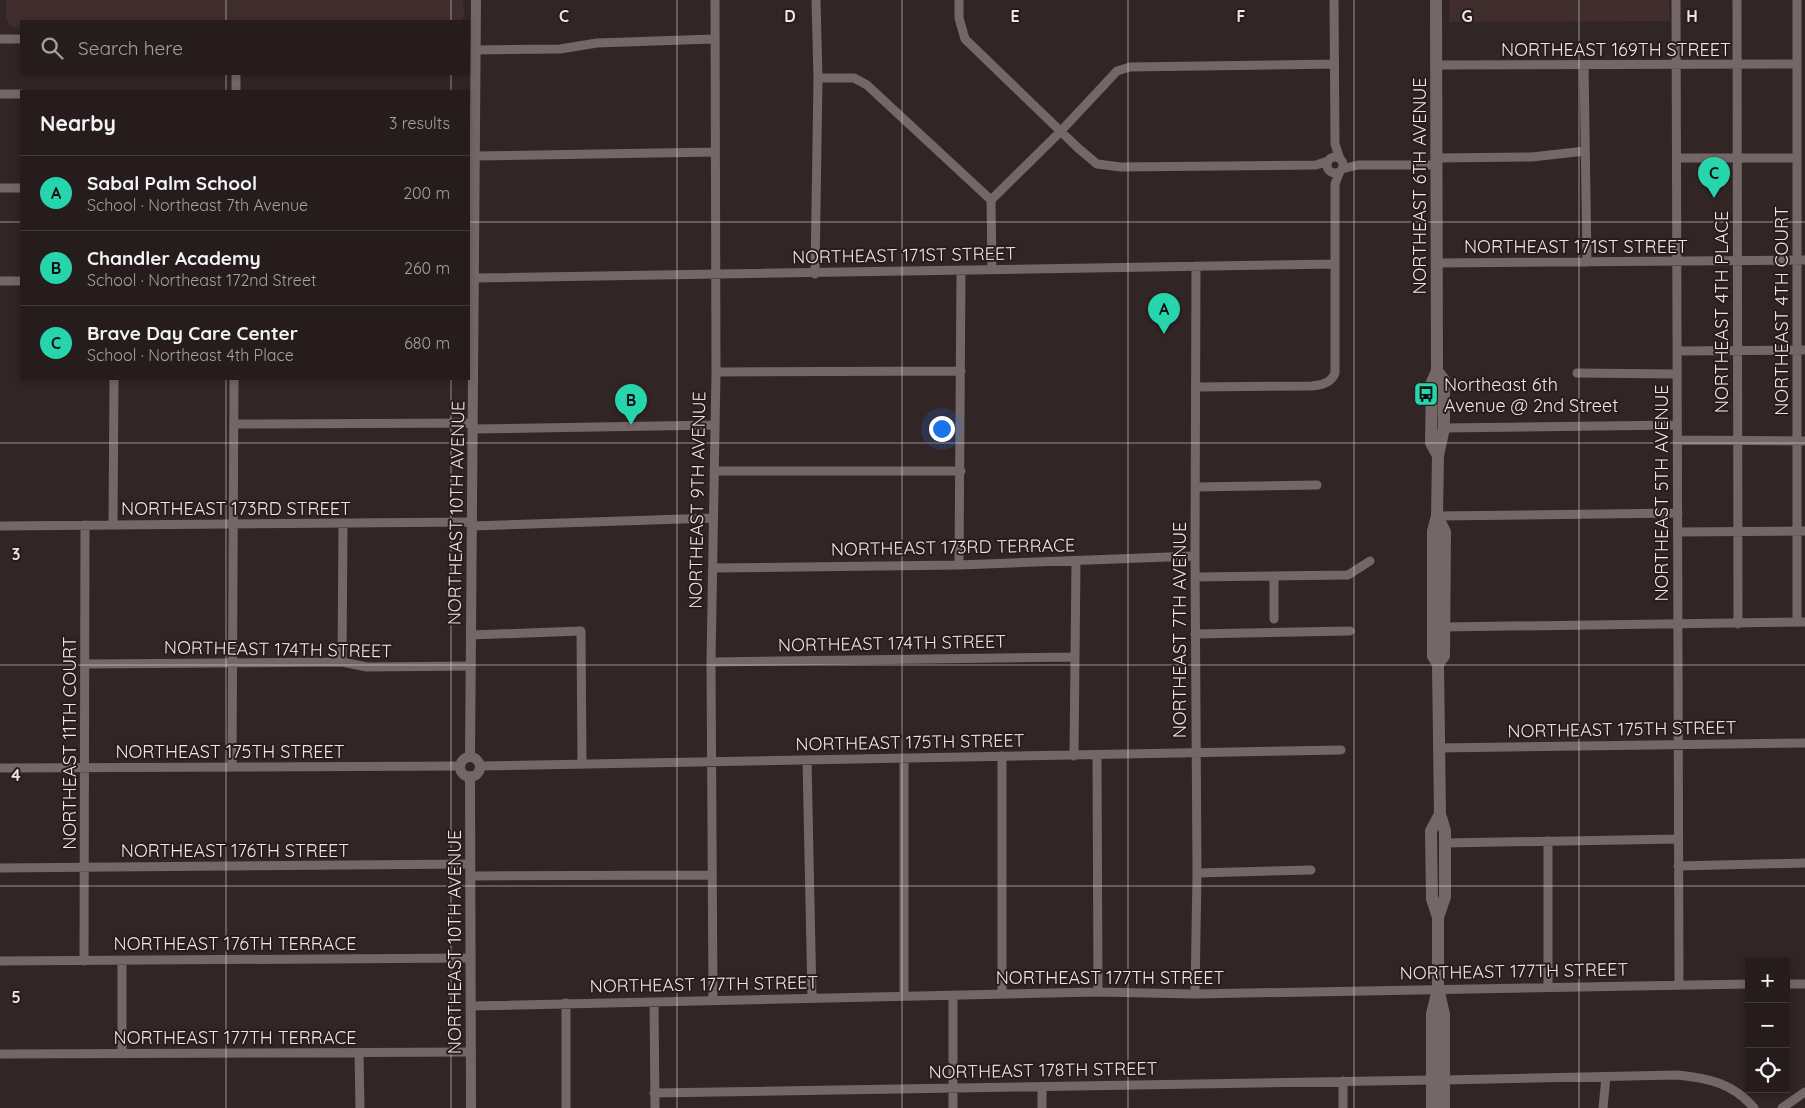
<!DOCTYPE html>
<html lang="en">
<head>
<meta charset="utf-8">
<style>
  :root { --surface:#261c1c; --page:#2e2525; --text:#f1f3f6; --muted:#a4a1a3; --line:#423a3b; --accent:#27d5ad }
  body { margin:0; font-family:Quicksand,sans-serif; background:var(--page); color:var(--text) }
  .controls { position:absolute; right:15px; bottom:15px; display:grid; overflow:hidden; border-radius:0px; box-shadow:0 2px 8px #0003 }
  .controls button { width:45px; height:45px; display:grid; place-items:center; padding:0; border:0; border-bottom:1px solid var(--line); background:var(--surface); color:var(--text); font:25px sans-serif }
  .you { position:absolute; left:941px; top:428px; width:18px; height:18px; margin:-12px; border:4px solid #fff; border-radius:50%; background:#1a73e8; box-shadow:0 0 0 8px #1a73e833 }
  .badge { display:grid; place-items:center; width:32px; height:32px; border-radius:50%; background:var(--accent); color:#111; font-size:16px; font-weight:700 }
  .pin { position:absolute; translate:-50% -41px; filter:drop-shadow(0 1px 2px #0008) }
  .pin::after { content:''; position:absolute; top:26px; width:18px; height:15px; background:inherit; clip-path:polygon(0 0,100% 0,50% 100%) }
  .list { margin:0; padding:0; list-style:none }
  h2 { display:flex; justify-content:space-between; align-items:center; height:65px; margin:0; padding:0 20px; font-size:21px }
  h2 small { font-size:16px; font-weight:400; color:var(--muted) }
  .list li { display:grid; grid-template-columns:32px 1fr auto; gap:15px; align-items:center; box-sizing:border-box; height:75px; padding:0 20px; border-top:1px solid var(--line) }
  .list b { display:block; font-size:19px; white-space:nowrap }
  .list p { margin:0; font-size:16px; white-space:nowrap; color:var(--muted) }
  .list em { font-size:16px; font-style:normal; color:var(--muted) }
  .icon { flex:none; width:28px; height:28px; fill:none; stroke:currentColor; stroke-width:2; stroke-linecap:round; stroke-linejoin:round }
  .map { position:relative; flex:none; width:1805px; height:1108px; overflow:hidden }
  .search { position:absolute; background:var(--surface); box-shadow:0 2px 8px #0003; left:20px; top:20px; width:450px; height:55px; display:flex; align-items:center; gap:12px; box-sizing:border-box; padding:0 18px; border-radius:0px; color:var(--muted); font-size:19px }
  .panel { position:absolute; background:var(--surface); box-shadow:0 2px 8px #0003; left:20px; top:90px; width:450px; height:290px; border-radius:0px }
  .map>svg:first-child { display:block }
  .built { fill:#402d2d }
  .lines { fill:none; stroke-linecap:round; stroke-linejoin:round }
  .minor { stroke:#766767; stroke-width:9 }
  .tertiary { stroke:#766767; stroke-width:10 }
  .secondary { stroke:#766767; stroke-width:12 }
  .grid { fill:none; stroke:#eee5e5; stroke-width:1; stroke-opacity:0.55 }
  .labels { text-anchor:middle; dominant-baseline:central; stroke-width:4; stroke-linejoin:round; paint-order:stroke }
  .street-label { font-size:18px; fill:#eee5e5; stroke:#281c1c }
  .poi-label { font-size:18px; fill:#eee5e5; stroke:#281c1c; text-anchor:start }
  .grid-label { font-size:16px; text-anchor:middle; font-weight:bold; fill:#eee5e5; stroke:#281c1c; stroke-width:4; stroke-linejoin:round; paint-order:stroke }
</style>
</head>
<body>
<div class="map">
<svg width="1805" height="1108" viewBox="0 0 1805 1108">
  <rect width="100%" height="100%" fill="#322526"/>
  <path class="built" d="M6,0H463L464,16L461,21H21V28H15L9,25L6,19Z
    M1450,0H1669L1670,21L1449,22Z"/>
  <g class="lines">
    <path class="minor" d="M959,0V18L965,39L1078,148L1097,164L1121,167L1316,165L1328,161
      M1334,0L1335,144L1340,159
      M1676,0L1679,985
      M1737,0L1738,624
      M1797,0V622
      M0,39H21
      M476,50L560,49L597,43L713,39
      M1436,65L1797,64
      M1584,65L1587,262
      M818,78H854L867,85L991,200
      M236,91V74
      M0,94H21
      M475,156L715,152
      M1327 165a8 8 0 1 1 16 0a8 8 0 1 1-16 0Z
      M1437,158L1532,157L1585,151
      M1678,158H1797
      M1342,169L1358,165H1437
      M0,188H21
      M1437,263L1805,260
      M992,270L991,200L1060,132L1117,71L1130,67L1334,64
      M815,274L818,78L816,0
      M474,278L1334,264
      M0,281H21
      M1677,351L1805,350
      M716,372L961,371
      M1577,373L1677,374
      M1196,387L1311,386C1322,385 1331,383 1335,373V184L1340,171
      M234,424L473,423
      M1444,428L1677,425
      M473,429L715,425
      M1677,440L1805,441
      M714,471H961
      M1196,487L1317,485
      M1437,516L1678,513
      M113,525L114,379
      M0,526L472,522
      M472,526L713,518
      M1678,532L1805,531
      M959,565L961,271
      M713,568L959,565L1195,556
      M1196,577L1348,575L1370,561
      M1274,619V576
      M1444,627L1805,622
      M1195,634L1350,631
      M471,635L581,631L582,764
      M342,662L343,523
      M711,662L1074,657
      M85,664L342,662L367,667L471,666
      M1439,748L1805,743
      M1097,755L1098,992
      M1002,756V994
      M1074,756L1076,561
      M904,758V996
      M807,760L812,998
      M480,766L1341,750
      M232,767L234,379
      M0,768L460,766
      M1445,843L1678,839
      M1678,866L1805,863
      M0,868L470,864
      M1197,873L1311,870
      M470,876L711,875
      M0,961L470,958
      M84,961L85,525
      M1786,984H1805
      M1548,987V841
      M1195,994L1197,873L1195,556L1196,266
      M713,1000L711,662L716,372L715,0
      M654,1002L655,1108
      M471,1006L1098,992L1195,994L1749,984
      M359,1053L360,1108
      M0,1054L471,1052
      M122,1054V961
      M1444,1080L1677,1075C1708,1078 1733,1083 1754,1108
      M1343,1081V1108
      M1042,1087V1108
      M654,1093L1432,1080
      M566,1108V1003
      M953,1108V995
      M1603,1108L1606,1077
      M1782,1108L1805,1092"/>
    <path class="tertiary" d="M470,757L476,0
      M460 767a10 10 0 1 1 20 0a10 10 0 1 1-20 0Z
      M470,776L471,1108"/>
    <path class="secondary" d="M1436,0L1437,371L1432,382L1431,443L1438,456
      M1437,371L1444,380V428L1438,456L1437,516L1433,531V656L1438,664L1440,814L1445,831V897L1438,917V988L1444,1014V1108
      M1437,516L1445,532L1444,656L1438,664
      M1438,917L1432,899L1431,831L1440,814
      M1432,1108V1014L1437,993"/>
  </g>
  <path class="grid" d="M226,0V21M451,0V21M677,0V1108M902,0V1108M1128,0V1108M1354,0V1108M1579,0V1108M226,74V91M451,74V91M0,222H21M469,222H1805M226,379V1108M451,379V1108M0,443H1805M0,665H1805M0,886H1805"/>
  <defs>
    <symbol id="bus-square" viewBox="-11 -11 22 22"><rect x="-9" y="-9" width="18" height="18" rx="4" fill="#27d5ad" stroke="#281c1c"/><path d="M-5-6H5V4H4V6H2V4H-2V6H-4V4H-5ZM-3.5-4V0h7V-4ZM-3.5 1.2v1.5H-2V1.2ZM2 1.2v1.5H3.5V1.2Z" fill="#111"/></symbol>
  </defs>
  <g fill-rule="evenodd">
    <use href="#bus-square" x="1412" y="380" width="28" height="28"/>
  </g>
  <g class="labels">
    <g class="street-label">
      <text x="1616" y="49">NORTHEAST 169TH STREET</text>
      <text transform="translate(1419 186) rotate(-90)">NORTHEAST 6TH AVENUE</text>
      <text x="1576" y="246">NORTHEAST 171ST STREET</text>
      <text transform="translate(904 255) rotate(-1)">NORTHEAST 171ST STREET</text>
      <text transform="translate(1781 311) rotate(-90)">NORTHEAST 4TH COURT</text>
      <text transform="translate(1721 312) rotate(-90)">NORTHEAST 4TH PLACE</text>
      <text transform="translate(1661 493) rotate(-90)">NORTHEAST 5TH AVENUE</text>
      <text transform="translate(697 500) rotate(-89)">NORTHEAST 9TH AVENUE</text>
      <text x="236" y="508">NORTHEAST 173RD STREET</text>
      <text transform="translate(456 513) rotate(-89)">NORTHEAST 10TH AVENUE</text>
      <text transform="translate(953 547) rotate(-1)">NORTHEAST 173RD TERRACE</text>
      <text transform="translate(1179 630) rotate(-90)">NORTHEAST 7TH AVENUE</text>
      <text transform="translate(892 643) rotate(-1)">NORTHEAST 174TH STREET</text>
      <text transform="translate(278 649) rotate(1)">NORTHEAST 174TH STREET</text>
      <text transform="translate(1622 729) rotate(-1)">NORTHEAST 175TH STREET</text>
      <text transform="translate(910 742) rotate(-1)">NORTHEAST 175TH STREET</text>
      <text transform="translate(69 743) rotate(-90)">NORTHEAST 11TH COURT</text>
      <text x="230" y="751">NORTHEAST 175TH STREET</text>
      <text x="235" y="850">NORTHEAST 176TH STREET</text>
      <text transform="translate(454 942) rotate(-90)">NORTHEAST 10TH AVENUE</text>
      <text x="235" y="943">NORTHEAST 176TH TERRACE</text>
      <text transform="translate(1514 971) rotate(-1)">NORTHEAST 177TH STREET</text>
      <text x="1110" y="977">NORTHEAST 177TH STREET</text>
      <text transform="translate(704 984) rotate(-1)">NORTHEAST 177TH STREET</text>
      <text x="235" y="1037">NORTHEAST 177TH TERRACE</text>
      <text transform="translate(1043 1070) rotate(-1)">NORTHEAST 178TH STREET</text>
    </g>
    <g class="poi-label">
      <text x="1444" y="384">Northeast 6th<tspan x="1444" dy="21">Avenue @ 2nd Street</tspan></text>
    </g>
  </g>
  <g class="grid-label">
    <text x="564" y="22">C</text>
    <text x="790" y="22">D</text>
    <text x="1015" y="22">E</text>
    <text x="1241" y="22">F</text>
    <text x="1467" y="22">G</text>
    <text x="1692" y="22">H</text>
    <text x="16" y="560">3</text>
    <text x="16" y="781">4</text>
    <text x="16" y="1003">5</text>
  </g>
</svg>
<div class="controls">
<button>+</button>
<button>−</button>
<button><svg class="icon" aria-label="locate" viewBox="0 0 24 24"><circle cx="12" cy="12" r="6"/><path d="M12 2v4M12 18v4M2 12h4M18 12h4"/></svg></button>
</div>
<div class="you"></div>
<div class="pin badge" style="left:1164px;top:334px">A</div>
<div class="pin badge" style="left:631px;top:425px">B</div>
<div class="pin badge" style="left:1714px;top:198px">C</div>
<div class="search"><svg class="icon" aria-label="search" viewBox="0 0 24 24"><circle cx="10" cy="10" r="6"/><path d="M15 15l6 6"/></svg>Search here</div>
<section class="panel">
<h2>Nearby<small>3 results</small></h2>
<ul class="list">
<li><span class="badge">A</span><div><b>Sabal Palm School</b><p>School · Northeast 7th Avenue</p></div><em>200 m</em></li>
<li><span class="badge">B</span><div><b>Chandler Academy</b><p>School · Northeast 172nd Street</p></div><em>260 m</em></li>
<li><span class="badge">C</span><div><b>Brave Day Care Center</b><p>School · Northeast 4th Place</p></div><em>680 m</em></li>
</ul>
</section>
</div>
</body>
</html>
